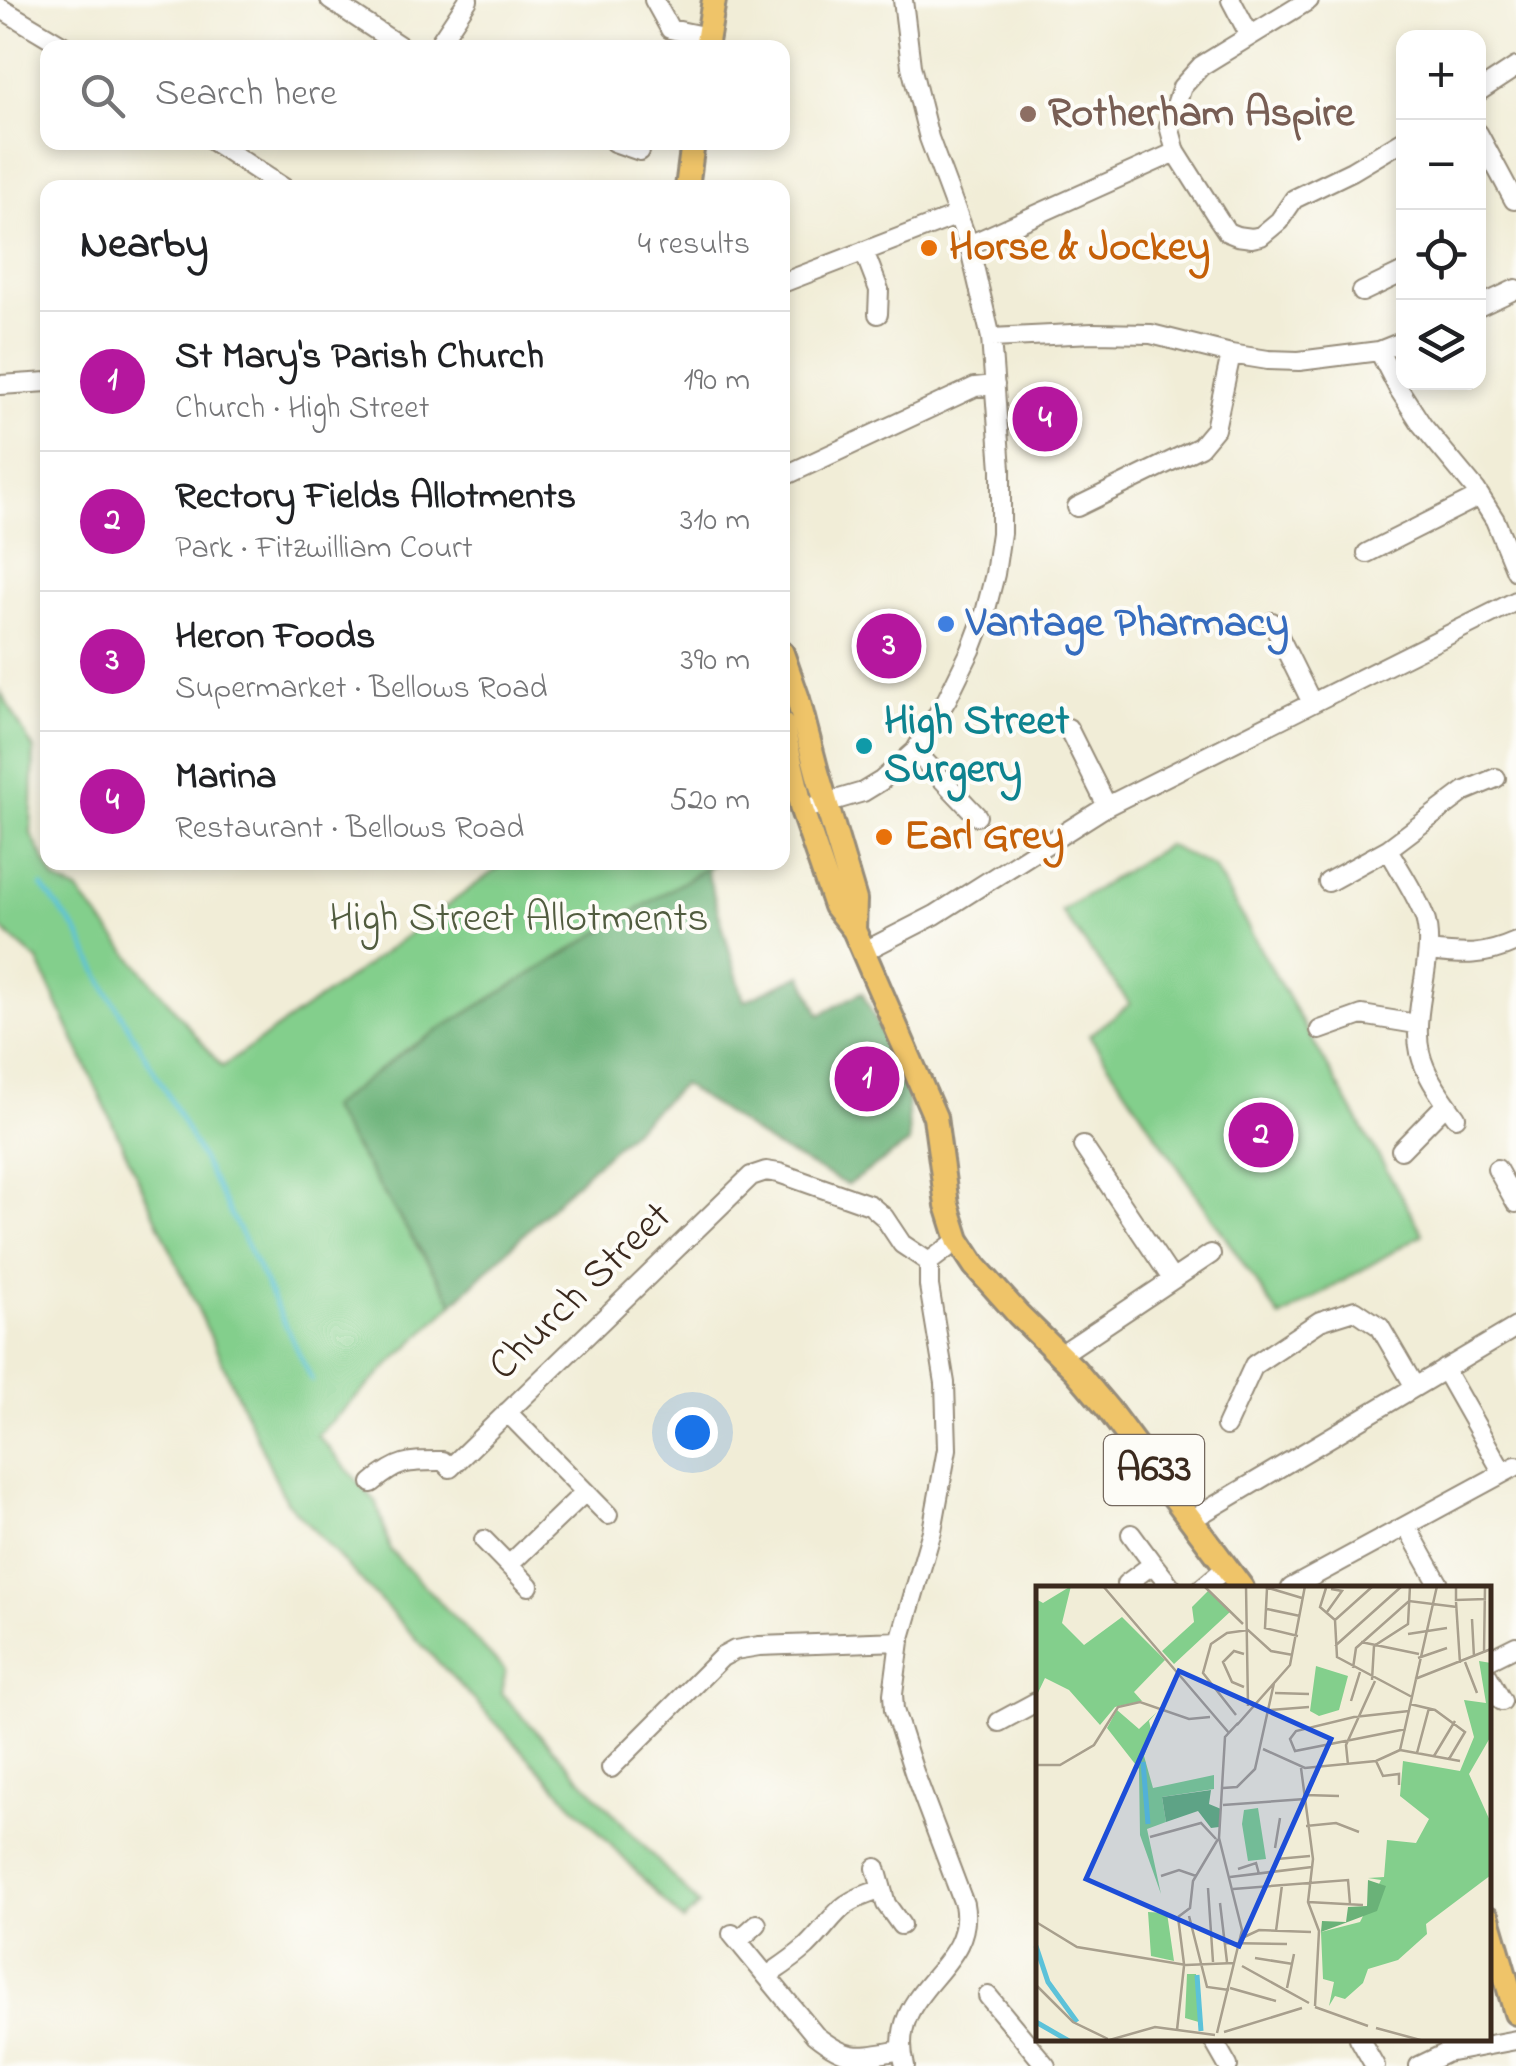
<!DOCTYPE html>
<html lang="en">
<head>
<meta charset="utf-8">
<style>
  :root { --surface:#fff; --page:#f2f2f2; --text:#202124; --muted:#757577; --line:#e0e0e0; --accent:#b5179e }
  body { margin:0; font-family:"Indie Flower",sans-serif; background:var(--page); color:var(--text) }
  .controls { position:absolute; right:30px; top:30px; display:grid; overflow:hidden; border-radius:20px; box-shadow:0 5px 15px #0003 }
  .controls button { width:90px; height:90px; display:grid; place-items:center; padding:0; border:0; border-bottom:2px solid var(--line); background:var(--surface); color:var(--text); font:50px sans-serif }
  .you { position:absolute; left:692px; top:1432px; width:35px; height:35px; margin:-25px; border:8px solid #fff; border-radius:50%; background:#1a73e8; box-shadow:0 0 0 15px #1a73e833 }
  .badge { display:grid; place-items:center; width:65px; height:65px; border-radius:50%; background:var(--accent); color:#fff; font-size:32px; font-weight:700 }
  .pin { position:absolute; translate:-50% -50%; border:5px solid #fff; box-shadow:0 2px 10px #0006 }
  .list { margin:0; padding:0; list-style:none }
  h2 { display:flex; justify-content:space-between; align-items:center; height:130px; margin:0; padding:0 40px; font-size:42px }
  h2 small { font-size:32px; font-weight:400; color:var(--muted) }
  .list li { display:grid; grid-template-columns:65px 1fr auto; gap:30px; align-items:center; box-sizing:border-box; height:140px; padding:0 40px; border-top:2px solid var(--line) }
  .list b { display:block; font-size:38px; white-space:nowrap }
  .list p { margin:0; font-size:32px; white-space:nowrap; color:var(--muted) }
  .list em { font-size:32px; font-style:normal; color:var(--muted) }
  .icon { flex:none; width:55px; height:55px; fill:none; stroke:currentColor; stroke-width:2; stroke-linecap:round; stroke-linejoin:round }
  .map { position:relative; flex:none; width:1516px; height:2066px; overflow:hidden }
  .search { position:absolute; background:var(--surface); box-shadow:0 5px 15px #0003; left:40px; top:40px; width:750px; height:110px; display:flex; align-items:center; gap:25px; box-sizing:border-box; padding:0 35px; border-radius:20px; color:var(--muted); font-size:38px }
  .panel { position:absolute; background:var(--surface); box-shadow:0 5px 15px #0003; left:40px; top:180px; width:750px; height:690px; border-radius:20px }
  .map>svg:first-child { display:block }
  .green { fill:#83cf8c; stroke:#5f7c55; stroke-width:2.5 }
  .forest { fill:#6ab278; stroke:#526e4b; stroke-width:2.5 }
  .lines { fill:none; stroke-linecap:round; stroke-linejoin:round }
  .stream { stroke:#5cc2d9; stroke-width:4 }
  .minor-casing { stroke:#968c7a; stroke-width:22 }
  .major-casing { stroke:#968c7a; stroke-width:28 }
  .minor { stroke:#fff; stroke-width:18 }
  .major { stroke:#efc469; stroke-width:22 }
  .education-dot { fill:#8d6e63; stroke:#fdfcf7; stroke-width:4 }
  .food-dot { fill:#e8710a; stroke:#fdfcf7; stroke-width:4 }
  .shop-dot { fill:#3f7fe0; stroke:#fdfcf7; stroke-width:4 }
  .culture-dot { fill:#0f9aa8; stroke:#fdfcf7; stroke-width:4 }
  .labels { text-anchor:middle; dominant-baseline:central; stroke-width:8; stroke-linejoin:round; paint-order:stroke }
  .shield { fill:#fdfcf7; stroke:#75695f; stroke-width:2.5 }
  .shield-label { font-size:40px; font-weight:bold; fill:#3b2a1e }
  .education-label { font-size:42px; font-weight:bold; fill:#785e54; stroke:#fdfcf7; text-anchor:start }
  .food-label { font-size:42px; font-weight:bold; fill:#c56008; stroke:#fdfcf7; text-anchor:start }
  .shop-label { font-size:42px; font-weight:bold; fill:#366cbe; stroke:#fdfcf7; text-anchor:start }
  .culture-label { font-size:42px; font-weight:bold; fill:#0d838f; stroke:#fdfcf7; text-anchor:start }
  .park-label { font-size:42px; fill:#515c3f; stroke:#fdfcf7 }
  .street-label { font-size:42px; fill:#3b2a1e; stroke:#fdfcf7 }
  .inset-river { fill:none; stroke:#5cc2d9; stroke-width:5 }
  .inset-road { fill:none; stroke:#a89f8d; stroke-width:2.5 }
  .view { fill:#1d4ed8; fill-opacity:0.15; stroke:#1d4ed8; stroke-width:5 }
  .inset-edge { fill:none; stroke:#3b2a1e; stroke-width:5 }
</style>
</head>
<body>
<div class="map">
<svg width="1516" height="2066" viewBox="0 0 1516 2066">
  <rect width="100%" height="100%" fill="#fdfcf7"/>
  <filter id="ink" filterUnits="userSpaceOnUse"><feTurbulence type="fractalNoise" baseFrequency=".01" numOctaves="2"/><feDisplacementMap in="SourceGraphic" scale="20" xChannelSelector="R" yChannelSelector="G"/><feConvolveMatrix kernelMatrix="1 2 1 2 8 2 1 2 1" color-interpolation-filters="sRGB"/></filter>
  <filter id="wash" filterUnits="userSpaceOnUse"><feTurbulence type="fractalNoise" baseFrequency=".0048" numOctaves="4" result="noise"/><feDisplacementMap in="SourceGraphic" scale="40" xChannelSelector="R" yChannelSelector="G"/><feGaussianBlur stdDeviation="2.25" result="paint"/><feColorMatrix in="noise" values="0 0 0 0 0 0 0 0 0 0 0 0 0 0 0 0 0 1.4 0 .05"/><feComposite in="paint" operator="in"/></filter>
  <g filter="url(#wash)">
    <rect width="100%" height="100%" fill="#f1edd7"/>
    <path class="green" d="M0,691L34,750L31,834L55,880L77,891L222,1067L349,978L505,863H715L403,1052L329,1108L454,1303L317,1435L377,1503L390,1550L505,1671L501,1693L699,1905L683,1921L286,1501L38,961L0,928Z
      M1167,845L1214,868L1423,1234L1280,1318L1089,1035L1130,1004L1061,911Z"/>
    <path class="forest" d="M706,868L744,1001L802,975L820,1015L862,992L907,1086L909,1143L847,1185L772,1145L682,1084L570,1188L454,1303L329,1108L403,1052Z"/>
    <g class="lines">
      <path class="stream" d="M42,886L77,931L108,992L167,1093L246,1244L312,1380"/>
    </g>
  </g>
  <g filter="url(#ink)">
    <g class="lines">
      <defs>
        <path id="minor" d="M330,0L403,48
          M654,0L670,29L708,37
          M1231,0L1250,36
          M1309,0L1201,66L1182,87L1169,126L1176,152L1219,220L1227,232L1237,236L1252,238L1261,236L1279,221L1294,199L1352,171L1404,140
          M0,8L67,48
          M436,48L468,0
          M1478,92L1516,67
          M1478,133L1514,200
          M214,142L284,188
          M614,142L640,151
          M969,245L1176,152
          M864,251L879,290L878,314
          M782,283L958,215
          M1362,292L1404,272
          M1478,307L1516,289
          M991,338L1093,333L1151,334L1231,354L1268,360L1299,361L1379,351L1404,341
          M1379,351L1398,388L1422,425L1476,490L1495,520L1516,571
          M0,385L48,382
          M782,477L975,387L995,385
          M1077,507L1200,447L1215,429L1231,354
          M1367,553L1480,496
          M1272,622L1312,703
          M1068,728L1107,806
          M915,751L977,816
          M802,810L863,792L881,781L915,751L947,699L971,650L985,613L995,574L1001,533V469L991,338L969,245L929,138L911,66L903,0
          M1388,849C1400,871 1417,895 1425,918C1431,938 1427,960 1424,980C1412,1047 1415,1062 1456,1117
          M1328,882L1388,849L1465,791L1496,778
          M1428,951C1464,955 1482,957 1516,942
          M863,952L935,915L1107,806L1516,601
          M1320,1030L1362,1015L1416,1024
          M1083,1146L1172,1279
          M1401,1150L1446,1104
          M1497,1169L1516,1203
          M1060,1355L1211,1254
          M1444,1369L1503,1473
          M507,1412L608,1515
          M1226,1426L1254,1365L1320,1321L1355,1310L1380,1327L1415,1387
          M372,1483C399,1460 409,1461 443,1461L450,1468L751,1176L766,1171L779,1173L870,1205L884,1217L902,1244L929,1262
          M1191,1520L1516,1327
          M1407,1527L1441,1588
          M1131,1534L1153,1564
          M484,1540L529,1586
          M509,1565L585,1492
          M1126,1584L1153,1564L1172,1588
          M1202,1588L1226,1568
          M1291,1588L1516,1466
          M1488,1660L1516,1646
          M1488,1676L1502,1701
          M999,1722L1038,1701
          M611,1768L722,1657L735,1650L759,1646L900,1641
          M876,1868L886,1904L901,1925
          M732,1934L815,2035C850,2063 860,2057 902,2050
          M738,1941L757,1924
          M767,1976C780,1967 794,1958 806,1947C838,1916 833,1904 880,1890
          M988,1996L1046,2066
          M1212,2038L1228,2066
          M1359,2038L1375,2066
          M905,2066C884,1988 977,1971 964,1904L914,1772L894,1710L893,1694L900,1641L932,1531L947,1449L945,1383L929,1286V1262L958,1240
          M1419,2066L1446,2053L1516,2040"/>
        <path id="major" d="M706,48L714,0
          M687,188L693,142
          M782,653L798,699L817,772L855,900L854,930
          M782,724L802,810L835,906L854,930L935,1117L947,1205L958,1240L975,1266L1018,1314L1075,1370L1108,1409L1242,1588
          M1488,1918L1516,2013"/>
      </defs>
      <use href="#minor" class="minor-casing"/>
      <use href="#major" class="major-casing"/>
      <use href="#minor" class="minor"/>
      <use href="#major" class="major"/>
    </g>
  </g>
  <circle class="education-dot" cx="1028" cy="114" r="10"/>
  <g class="food-dot">
    <circle cx="929" cy="248" r="10"/>
    <circle cx="884" cy="837" r="10"/>
  </g>
  <circle class="shop-dot" cx="946" cy="624" r="10"/>
  <circle class="culture-dot" cx="864" cy="746" r="10"/>
  <g class="labels">
    <rect class="shield" x="1104" y="1435" width="100" height="70" rx="8"/>
    <g class="shield-label">
      <text x="1154" y="1470">A633</text>
    </g>
    <g class="education-label">
      <text x="1048" y="114">Rotherham Aspire</text>
    </g>
    <g class="food-label">
      <text x="949" y="248">Horse &amp; Jockey</text>
      <text x="904" y="837">Earl Grey</text>
    </g>
    <g class="shop-label">
      <text x="966" y="624">Vantage Pharmacy</text>
    </g>
    <g class="culture-label">
      <text x="884" y="722">High Street<tspan x="884" dy="48">Surgery</tspan></text>
    </g>
    <g class="park-label">
      <text x="519" y="919">High Street Allotments</text>
    </g>
    <g class="street-label">
      <text transform="translate(581 1292) rotate(-44)">Church Street</text>
    </g>
  </g>
  <g transform="translate(1036 1586)">
    <rect width="455" height="455" fill="#f1edd7"/>
    <path d="M35,0L26,37L48,59L86,31L129,74L98,106L106,115L79,121L64,139L33,104L9,92L0,111V13L7,17ZM173,4L195,25L138,78L126,65L158,36L156,21ZM443,75L455,77V150L433,188L455,237V289L390,338L391,348L362,374L332,383L327,397L309,413L299,410L293,420L298,396L287,393L285,346L324,336L345,294L332,292L348,291L351,254L380,257L393,233L364,210L367,175L424,185L438,151L428,114L450,117ZM280,80L312,90L303,124L283,130L274,125ZM81,124L103,143L121,126L113,135L116,148L108,170L117,202L178,189V203L126,211L130,236L111,243L125,308L104,249L103,183L71,142ZM222,222L230,273L212,275L206,238L208,224ZM112,326L131,327L138,375L115,370ZM151,388H160L166,437L149,432Z" fill="#83cf8c"/>
    <path d="M175,204L173,218L185,223L183,241L175,242L162,225L130,236L126,211ZM332,294L350,300L341,325L285,346L286,335L310,336L312,321L331,320Z" fill="#6ab278"/>
    <path class="inset-river" d="M107,176L112,238M0,360L12,396L41,436M161,389L165,445M0,436L33,455"/>
    <path class="inset-road" d="M67,0L193,147M168,0L207,38M210,0L212,120M226,0L266,12M337,0L299,34L301,71L376,111M420,0V14L450,13M231,2L229,42L262,50M290,2L284,21L299,34M420,16L424,77M231,23L264,30M291,26L306,5L295,3M436,33L438,71M372,48L411,42M325,56L383,68M299,60L366,0M448,67L449,0M208,68L198,65L187,76L196,96L208,101M382,72L411,62M429,76L441,107M317,82L320,62L373,15L421,21M379,93L455,63M336,94L338,60L372,38L374,0M239,107L273,108M315,115L324,86M374,118L399,124L429,146L413,173M234,124L273,121M200,129L167,87L175,58L191,47L212,44L235,65L257,69M201,139L254,79L269,0M370,143L259,165L254,153L260,145L318,131L373,125M227,163L269,182L340,175L364,164M364,164L401,0M364,164L424,175M381,167L393,122M398,170L419,135M340,175L347,190L363,188V199M0,179H24L58,159L82,121L104,116L153,133L174,131M312,179L310,159L339,95M265,182L277,273L272,316L283,345L279,420M187,202L201,201L219,183L238,97M269,209L303,210M187,219L269,213M270,240L300,237L323,246M114,251L165,237L180,253M239,262L244,232M241,273L274,270M202,283L220,277L223,288M125,290L143,284L160,290M194,291L276,281M172,302L177,376M197,303L312,294L314,318M272,316L327,319M184,317L191,376M153,330L171,401L193,404M142,331L154,322L157,295L182,253M142,331L148,378M0,336L41,361L150,379L198,377M240,345L246,299M206,352L223,344L275,346M189,357L251,358M219,372L257,378M206,380L273,417M0,399L37,436L72,453M194,402L240,415M251,402L258,368M279,421L332,440M340,442L388,455M141,444L148,380M188,446L266,422M181,447L206,344L183,252L189,151L202,137M70,455L119,441L179,449"/>
    <path class="view" d="M143,85L295,153L203,360L50,293Z"/>
    <rect width="455" height="455" class="inset-edge"/>
  </g>
</svg>
<div class="controls">
<button>+</button>
<button>−</button>
<button><svg class="icon" aria-label="locate" viewBox="0 0 24 24"><circle cx="12" cy="12" r="6"/><path d="M12 2v4M12 18v4M2 12h4M18 12h4"/></svg></button>
<button><svg class="icon" aria-label="layers" viewBox="0 0 24 24"><path d="M12 4l9 5-9 5-9-5zM3 14l9 5 9-5"/></svg></button>
</div>
<div class="you"></div>
<div class="pin badge" style="left:867px;top:1079px">1</div>
<div class="pin badge" style="left:1261px;top:1135px">2</div>
<div class="pin badge" style="left:889px;top:646px">3</div>
<div class="pin badge" style="left:1045px;top:419px">4</div>
<div class="search"><svg class="icon" aria-label="search" viewBox="0 0 24 24"><circle cx="10" cy="10" r="6"/><path d="M15 15l6 6"/></svg>Search here</div>
<section class="panel">
<h2>Nearby<small>4 results</small></h2>
<ul class="list">
<li><span class="badge">1</span><div><b>St Mary's Parish Church</b><p>Church · High Street</p></div><em>190 m</em></li>
<li><span class="badge">2</span><div><b>Rectory Fields Allotments</b><p>Park · Fitzwilliam Court</p></div><em>310 m</em></li>
<li><span class="badge">3</span><div><b>Heron Foods</b><p>Supermarket · Bellows Road</p></div><em>390 m</em></li>
<li><span class="badge">4</span><div><b>Marina</b><p>Restaurant · Bellows Road</p></div><em>520 m</em></li>
</ul>
</section>
</div>
</body>
</html>
